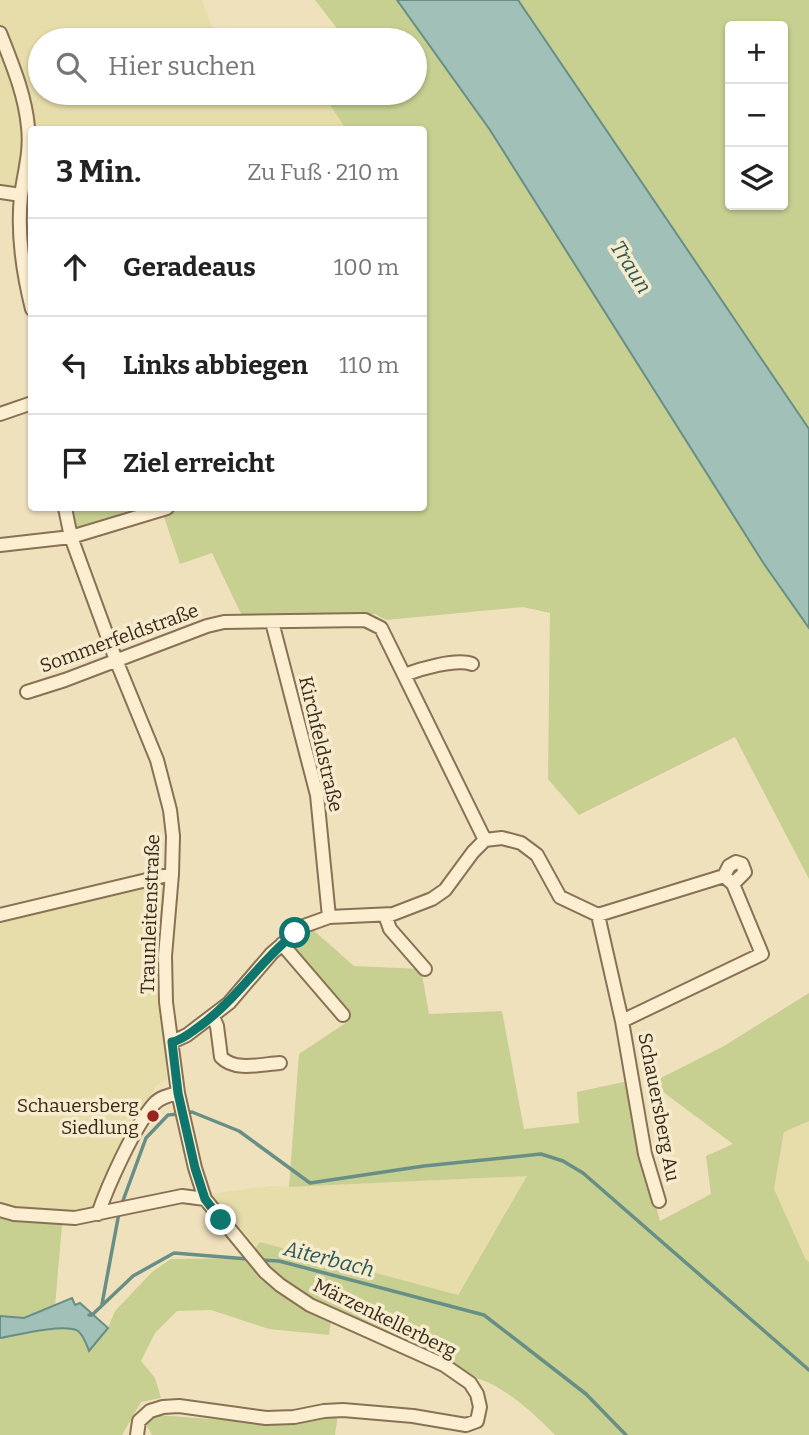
<!DOCTYPE html>
<html lang="de">
<head>
<meta charset="utf-8">
<style>
  :root { --surface:#fff; --page:#f6f6f6; --text:#222; --muted:#767676; --line:#e0e0e0 }
  body { margin:0; font-family:Bitter,serif; background:var(--page); color:var(--text) }
  .controls { position:absolute; right:21px; top:21px; display:grid; overflow:hidden; border-radius:7px; box-shadow:0 2px 5px #0004 }
  .controls button { width:63px; height:63px; display:grid; place-items:center; padding:0; border:0; border-bottom:2px solid var(--line); background:var(--surface); color:var(--text); font:35px sans-serif }
  .stop { position:absolute; width:21px; height:21px; margin:-16px; border:5px solid #0f766e; border-radius:50%; background:#fff }
  .stop.end { background:#0f766e; border-color:#fff; box-shadow:0 2px 7px #0008 }
  .list { margin:0; padding:0; list-style:none }
  h2 { display:flex; justify-content:space-between; align-items:center; height:91px; margin:0; padding:0 28px; font-size:30px }
  h2 small { font-size:23px; font-weight:400; color:var(--muted) }
  .list li { display:grid; grid-template-columns:46px 1fr auto; gap:21px; align-items:center; box-sizing:border-box; height:98px; padding:0 28px; border-top:2px solid var(--line) }
  .list b { display:block; font-size:26px; white-space:nowrap }
  .list em { font-size:23px; font-style:normal; color:var(--muted) }
  .icon { flex:none; width:38px; height:38px; fill:none; stroke:currentColor; stroke-width:2; stroke-linecap:round; stroke-linejoin:round }
  .map { position:relative; flex:none; width:809px; height:1435px; overflow:hidden }
  .search { position:absolute; background:var(--surface); box-shadow:0 2px 5px #0004; left:28px; top:28px; width:399px; height:77px; display:flex; align-items:center; gap:18px; box-sizing:border-box; padding:0 24px; border-radius:38px; color:var(--muted); font-size:26px }
  .panel { position:absolute; background:var(--surface); box-shadow:0 2px 5px #0004; left:28px; top:126px; width:399px; height:385px; border-radius:7px }
  .map>svg:first-child { display:block }
  .farmland { fill:#e6ddaa }
  .green { fill:#c7cf91; fill-rule:evenodd }
  .water { fill:#a1c1b8; stroke:#688f86; stroke-width:2 }
  .lines { fill:none; stroke-linecap:round; stroke-linejoin:round }
  .stream { stroke:#688f86; stroke-width:3.5 }
  .minor-casing { stroke:#897155; stroke-width:16 }
  .minor { stroke:#fbeed1; stroke-width:12 }
  .route { stroke:#0f766e; stroke-width:9 }
  .poi-dot { fill:#9c2222; stroke:#f7ebcd; stroke-width:2.5 }
  .labels { text-anchor:middle; dominant-baseline:central; stroke-width:7; stroke-linejoin:round; paint-order:stroke }
  .street-label { font-size:19px; fill:#38291b; stroke:#f7ebcd }
  .poi-label { font-size:19px; fill:#38291b; stroke:#f7ebcd; text-anchor:end }
  .water-label { font-size:21px; font-style:italic; fill:#295856; stroke:#f7ebcd }
</style>
</head>
<body>
<div class="map">
<svg width="809" height="1435" viewBox="0 0 809 1435">
  <rect width="100%" height="100%" fill="#f0e1bd"/>
  <path class="farmland" d="M0,0H202L214,32L212,40H40V93H322L346,129L32,130L31,186L0,185Z
    M154,881L159,884L163,891L159,988L167,1079L156,1086L88,1213L63,1215L0,1206V921Z
    M809,1121V1262L805,1258L774,1189L784,1132Z
    M527,1176L457,1295L260,1242L254,1250L210,1194L271,1186L289,1187Z"/>
  <path class="green" d="M315,0H397L490,130L764,564L809,628V879L735,737L579,815L548,779L550,613L523,607L386,620L375,614L242,616L212,553L180,564L162,511L75,534L70,508H424V130L346,129L322,93H415V40H346Z
    M518,0H809V429ZM730,26H783V205H730Z
    M311,928L354,966L421,969L429,1014L502,1011L524,1129L579,1123L577,1092L628,1081L641,1153L660,1221L711,1194L706,1156L733,1144L651,1083L724,1046L809,993V1121L784,1132L774,1189L805,1258L809,1262V1435H555C534,1413 498,1380 467,1376L332,1312L329,1335L269,1329L211,1310L177,1311L155,1333L141,1361L155,1378L161,1398L141,1402L122,1435H0V1338C16,1335 65,1323 77,1331C84,1335 86,1343 88,1350L108,1328L115,1311L152,1272L171,1259L242,1258L254,1250L260,1242L458,1295L527,1176L289,1187L299,1054L350,1020L292,946Z
    M0,1216L62,1225L55,1306L24,1318L0,1316Z
    M338,1414L335,1435H152L146,1424L156,1415L279,1424L305,1422Z"/>
  <path class="water" d="M397,0H518L809,429V628L764,564L490,130Z
    M72,1298L75,1305L80,1303L108,1328L89,1351C86,1343 84,1336 78,1331C65,1323 16,1335 0,1338V1316L24,1318Z"/>
  <g class="lines">
    <path class="stream" d="M187,1113L192,1112L239,1131L310,1183L424,1166L541,1154L563,1161L583,1173L809,1370
      M121,1206L146,1138L168,1115L179,1114
      M259,1260L279,1261L484,1315L586,1394L626,1435
      M102,1304L119,1213
      M89,1315H92L133,1276L174,1253L248,1259"/>
    <defs>
      <path id="minor" d="M0,33C12,64 25,94 28,127C31,151 24,173 21,196C17,234 23,273 32,309
        M0,192L21,195
        M0,414L32,403
        M65,508L71,537L116,660L157,760L170,810L173,836L172,874L165,956L166,1002L178,1093L195,1168L205,1199L265,1272L280,1285L310,1305L444,1365L470,1383L477,1394L480,1407L477,1421L466,1425L413,1416L343,1410L324,1411L294,1417L266,1418L179,1406L163,1407L150,1411L139,1421L137,1435
        M0,545L71,537L167,508
        M272,622L317,795L329,917
        M404,675C420,669 456,658 472,664
        M27,692L65,680L207,626L224,622L365,620L381,628L485,840
        M724,876L729,866L736,862L742,864L745,872L733,884
        M0,915L172,874
        M385,915L390,929L425,969
        M598,915L724,876L733,884L762,954L622,1021
        M282,944L343,1015
        M213,1017L217,1026L221,1057C235,1072 262,1064 280,1063
        M172,1042L187,1035L229,1003L272,953L304,926L329,917L393,914L432,899L445,890L473,852L485,840L502,838L521,843L537,855L560,897L598,915L622,1021L645,1154L659,1201
        M0,1210L14,1214L75,1218L182,1196L205,1199
        M98,1214C108,1185 134,1127 154,1104C160,1097 170,1095 178,1093"/>
    </defs>
    <use href="#minor" class="minor-casing"/>
    <use href="#minor" class="minor"/>
  </g>
  <g class="lines">
    <path class="route" d="M221,1220L205,1199L195,1168L178,1093L172,1042C183,1040 191,1032 200,1026C237,999 260,961 295,933"/>
  </g>
  <circle class="poi-dot" cx="153" cy="1116" r="7"/>
  <g class="labels">
    <g class="street-label">
      <text transform="translate(119 638) rotate(-20)">Sommerfeldstraße</text>
      <text transform="translate(321 744) rotate(77)">Kirchfeldstraße</text>
      <text transform="translate(150 914) rotate(-88)">Traunleitenstraße</text>
      <text transform="translate(659 1107) rotate(79)">Schauersberg Au</text>
      <text transform="translate(385 1318) rotate(26)">Märzenkellerberg</text>
    </g>
    <g class="poi-label">
      <text x="139" y="1105">Schauersberg<tspan x="139" dy="22">Siedlung</tspan></text>
    </g>
    <g class="water-label">
      <text transform="translate(631 267) rotate(58)">Traun</text>
      <text transform="translate(329 1259) rotate(14)">Aiterbach</text>
    </g>
  </g>
</svg>
<div class="controls">
<button>+</button>
<button>−</button>
<button><svg class="icon" aria-label="layers" viewBox="0 0 24 24"><path d="M12 4l9 5-9 5-9-5zM3 14l9 5 9-5"/></svg></button>
</div>
<div class="stop" style="left:295px;top:933px"></div>
<div class="stop end" style="left:221px;top:1220px"></div>
<div class="search"><svg class="icon" aria-label="search" viewBox="0 0 24 24"><circle cx="10" cy="10" r="6"/><path d="M15 15l6 6"/></svg>Hier suchen</div>
<section class="panel">
<h2>3 Min.<small>Zu Fuß · 210 m</small></h2>
<ul class="list">
<li><svg class="icon" aria-label="ahead" viewBox="0 0 24 24"><path d="M12 20V5M6 11l6-6 6 6"/></svg><div><b>Geradeaus</b></div><em>100 m</em></li>
<li><svg class="icon" aria-label="left" viewBox="0 0 24 24"><path d="M17 20v-9H6M10 6l-5 5 5 5"/></svg><div><b>Links abbiegen</b></div><em>110 m</em></li>
<li><svg class="icon" aria-label="arrive" viewBox="0 0 24 24"><path d="M6 21V4h12l-3 4 3 4H6"/></svg><div><b>Ziel erreicht</b></div></li>
</ul>
</section>
</div>
</body>
</html>
